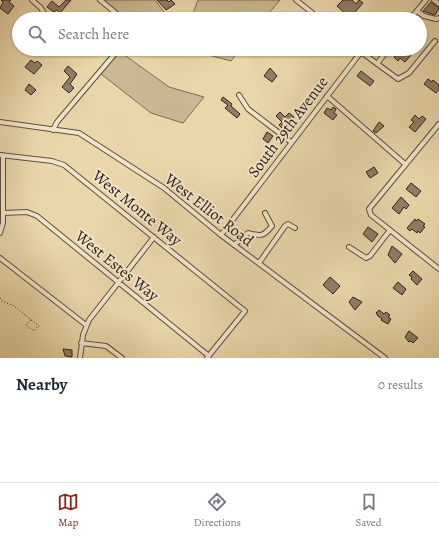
<!DOCTYPE html>
<html lang="en">
<head>
<meta charset="utf-8">
<style>
  :root { --surface:#fff; --page:#f6f6f7; --text:#1f2937; --muted:#747a83; --line:#e0e1e3; --accent:#8f2418 }
  body { margin:0; font-family:Alegreya,serif; background:var(--page); color:var(--text) }
  .list { margin:0; padding:0; list-style:none }
  h2 { display:flex; justify-content:space-between; align-items:center; height:52px; margin:0; padding:0 16px; font-size:17px }
  h2 small { font-size:13px; font-weight:400; color:var(--muted) }
  .icon { flex:none; width:22px; height:22px; fill:none; stroke:currentColor; stroke-width:2; stroke-linecap:round; stroke-linejoin:round }
  .map { position:relative; flex:none; width:439px; height:358px; overflow:hidden }
  .search { position:absolute; background:var(--surface); box-shadow:0 1px 3px #0004; left:12px; right:12px; top:12px; height:44px; display:flex; align-items:center; gap:10px; box-sizing:border-box; padding:0 14px; border-radius:22px; color:var(--muted); font-size:15px }
  .sheet { height:124px; background:var(--surface) }
  nav { display:flex; justify-content:space-around; align-items:center; box-sizing:border-box; height:56px; border-top:1px solid var(--line); background:var(--surface); font-size:11px; color:var(--muted) }
  nav a { display:grid; justify-items:center; gap:2px }
  nav .on { color:var(--accent) }
  .map>svg:first-child { display:block }
  .green { fill:#c9b892; stroke:#7c6c57 }
  .building { fill:#8f7f66; stroke:#2e201c }
  .lines { fill:none; stroke-linecap:round; stroke-linejoin:round }
  .minor-casing { stroke:#5d4e40; stroke-width:6 }
  .path { stroke:#2e201c; stroke-width:1; stroke-dasharray:1 2; stroke-linecap:butt }
  .minor { stroke:#f1e5c8; stroke-width:4 }
  .labels { text-anchor:middle; dominant-baseline:central; stroke-width:4; stroke-linejoin:round; paint-order:stroke }
  .street-label { font-size:16px; fill:#2e201c; stroke:#f1e5c8 }
</style>
</head>
<body>
<div class="map">
<svg width="439" height="358" viewBox="0 0 439 358">
  <rect width="100%" height="100%" fill="#e9d7aa"/>
  <filter id="stains"><feTurbulence type="fractalNoise" baseFrequency=".005" numOctaves="4"/><feColorMatrix values="0 0 0 0 .2 0 0 0 0 .09 0 0 0 0 .02 0 0 0 .5 -.17"/></filter>
  <radialGradient id="worn" r=".72"><stop offset=".6" stop-color="#630" stop-opacity="0"/><stop offset="1" stop-color="#630" stop-opacity=".3"/></radialGradient>
  <path class="green" d="M103,0H155L164,12L176,17L175,19H126Z
    M198,0H280L264,19H191Z
    M198,49H240L231,61L205,54Z
    M119,51L169,87L204,97L183,123L151,113L101,74Z"/>
  <path class="building" d="M1,0H11L9,2L14,6L8,14L0,8L3,2Z
    M66,0H71L60,13L57,10L54,12L47,7L52,1L59,7Z
    M157,0H167L169,2L171,0L175,4L166,10Z
    M343,0H352L356,4L359,0L363,3L350,18L337,6Z
    M431,2L439,8L435,15L423,11Z
    M401,49H404L411,55L405,62L400,58L398,61L394,57Z
    M31,60L35,63L37,61L42,65L34,74L25,67Z
    M68,66L77,74L70,84L74,88L69,93L62,87L70,77L64,71Z
    M270,68L277,76L272,82L264,76Z
    M361,71L374,81L370,86L357,76Z
    M428,79L432,82L433,80L439,85V89L436,93L424,84Z
    M29,84L36,90L31,95L25,90Z
    M223,97L232,104L231,106L240,114L237,118L225,108L228,105L221,100Z
    M333,107L336,109L334,113L337,115L333,120L324,113L327,108L331,110Z
    M280,112L285,117L289,113L294,117L283,129L279,125L282,122L276,116Z
    M415,115L419,119L422,116L426,119L415,132L409,127L414,122L411,120Z
    M379,122L384,126L376,133L373,131Z
    M267,132L273,136L268,143L263,139Z
    M374,167L378,173L370,178L366,172Z
    M411,183L421,191L416,197L406,189Z
    M401,197L409,205L406,209L404,207L399,214L392,208Z
    M415,219L416,221L418,219L425,224L423,226L425,227L420,233L418,231L417,233L412,229L410,231L407,228Z
    M368,227L378,234L372,242L363,234Z
    M392,246L402,254L395,263L388,255Z
    M413,271L422,279L417,285L411,279L412,277L409,275Z
    M330,277L340,286L333,294L323,285Z
    M398,282L406,289L402,295L393,288Z
    M353,297L362,302L355,310L349,302Z
    M379,310L384,314L386,312L390,315L388,317L391,319L388,324L381,320L382,319L378,316L376,313Z
    M409,331L418,338L413,343L411,341L409,342L405,337Z
    M63,349L72,350V357L65,356Z"/>
  <g class="lines">
    <defs>
      <path id="minor" d="M32,0L41,8L47,19
        M100,0L123,19
        M296,0L320,19
        M434,0L439,4
        M417,11L424,16L436,19L439,18
        M410,19L426,0
        M357,49L398,79L409,73L435,41
        M377,64L388,49
        M239,95L248,109L291,142
        M327,96L405,164
        M0,122L79,133L164,188L221,235L385,358
        M439,124L369,209L371,215L439,269
        M53,130L57,122L119,49
        M0,155L52,161L64,165L245,311L207,358
        M3,213L27,212L37,216L209,356
        M0,233L3,223V155
        M221,235L361,52
        M234,245L248,233C261,236 263,237 272,226L265,213
        M349,247L366,258L370,256L390,230
        M0,258L86,325
        M259,263L285,226L288,224L295,228
        M81,343L106,346L122,358
        M80,358L83,335L89,320L154,237"/>
    </defs>
    <use href="#minor" class="minor-casing"/>
    <path class="path" d="M0,298L2,301L14,306L40,327
      M31,320L26,325L34,331L38,326"/>
    <use href="#minor" class="minor"/>
  </g>
  <g class="labels">
    <g class="street-label">
      <text transform="translate(288 127) rotate(-53)">South 29th Avenue</text>
      <text transform="translate(137 208) rotate(39)">West Monte Way</text>
      <text transform="translate(209 210) rotate(38)">West Elliot Road</text>
      <text transform="translate(117 266) rotate(39)">West Estes Way</text>
    </g>
  </g>
  <rect width="100%" height="100%" filter="url(#stains)"/>
  <rect width="100%" height="100%" fill="url(#worn)"/>
</svg>
<div class="search"><svg class="icon" aria-label="search" viewBox="0 0 24 24"><circle cx="10" cy="10" r="6"/><path d="M15 15l6 6"/></svg>Search here</div>
</div>
<section class="sheet">
<h2>Nearby<small>0 results</small></h2>
<ul class="list">
</ul>
</section>
<nav>
<a class="on"><svg class="icon" aria-label="map" viewBox="0 0 24 24"><path d="M3 6l6-2 6 2 6-2v14l-6 2-6-2-6 2zM9 4v14M15 6v14"/></svg>Map</a>
<a><svg class="icon" aria-label="directions" viewBox="0 0 24 24"><path d="M12 3l9 9-9 9-9-9zM9 14v-3h6M13 9l2 2-2 2"/></svg>Directions</a>
<a><svg class="icon" aria-label="saved" viewBox="0 0 24 24"><path d="M7 4h10v16l-5-4-5 4z"/></svg>Saved</a>
</nav>
</body>
</html>
